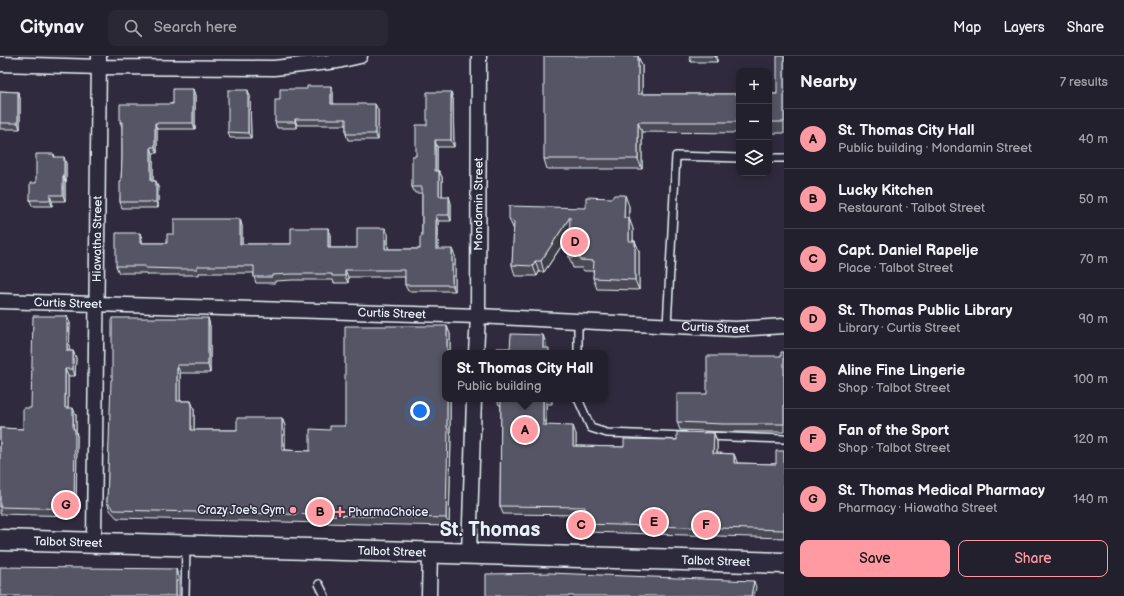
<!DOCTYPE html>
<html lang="en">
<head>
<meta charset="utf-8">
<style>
  :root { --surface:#23202e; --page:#2b2836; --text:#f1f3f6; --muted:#a3a3aa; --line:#403e4a; --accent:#ff9aa2 }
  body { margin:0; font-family:"Balsamiq Sans",sans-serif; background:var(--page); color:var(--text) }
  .controls { position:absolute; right:12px; top:12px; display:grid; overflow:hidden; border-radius:8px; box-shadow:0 2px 10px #0003 }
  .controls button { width:36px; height:36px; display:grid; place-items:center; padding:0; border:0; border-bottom:1px solid var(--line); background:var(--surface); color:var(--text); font:20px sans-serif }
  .you { position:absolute; left:420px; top:355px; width:14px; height:14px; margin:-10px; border:3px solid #fff; border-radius:50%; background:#1a73e8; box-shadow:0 0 0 6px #1a73e833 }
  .badge { display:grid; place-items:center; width:26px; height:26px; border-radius:50%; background:var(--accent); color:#111; font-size:13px; font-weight:700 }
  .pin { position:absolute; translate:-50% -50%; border:2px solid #fff; box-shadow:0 1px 4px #0006 }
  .popup { position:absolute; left:442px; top:294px; width:166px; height:52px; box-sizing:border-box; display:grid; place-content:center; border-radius:8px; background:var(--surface); filter:drop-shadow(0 1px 3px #0005); font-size:13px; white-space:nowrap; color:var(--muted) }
  .popup b { font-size:15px; color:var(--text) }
  .popup::after { content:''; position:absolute; left:50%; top:100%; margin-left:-8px; border:8px solid transparent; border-top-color:var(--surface) }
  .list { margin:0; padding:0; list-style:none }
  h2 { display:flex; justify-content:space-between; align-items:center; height:52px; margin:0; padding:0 16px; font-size:17px }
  h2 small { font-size:13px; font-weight:400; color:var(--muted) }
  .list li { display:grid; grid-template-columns:26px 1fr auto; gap:12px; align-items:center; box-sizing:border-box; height:60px; padding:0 16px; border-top:1px solid var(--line) }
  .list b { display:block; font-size:15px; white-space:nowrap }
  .list p { margin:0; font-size:13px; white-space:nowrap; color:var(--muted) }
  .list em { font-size:13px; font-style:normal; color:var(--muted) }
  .actions { display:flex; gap:8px; padding:12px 16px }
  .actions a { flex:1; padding:9px 0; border:1px solid var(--accent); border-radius:8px; text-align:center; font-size:14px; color:var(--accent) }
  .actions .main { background:var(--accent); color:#111 }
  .icon { flex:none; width:22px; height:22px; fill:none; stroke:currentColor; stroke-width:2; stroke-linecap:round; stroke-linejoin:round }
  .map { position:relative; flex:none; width:784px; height:540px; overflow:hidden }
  header { display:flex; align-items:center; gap:24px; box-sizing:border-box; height:56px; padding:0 20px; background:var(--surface); border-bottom:1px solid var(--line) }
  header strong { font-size:19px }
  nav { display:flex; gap:22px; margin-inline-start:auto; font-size:14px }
  .search { width:280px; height:36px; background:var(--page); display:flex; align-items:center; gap:10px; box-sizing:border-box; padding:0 14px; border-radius:8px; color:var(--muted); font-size:15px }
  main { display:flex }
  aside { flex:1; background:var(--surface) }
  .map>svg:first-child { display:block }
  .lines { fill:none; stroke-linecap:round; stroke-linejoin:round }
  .lane-casing { stroke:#e8f1f8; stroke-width:10 }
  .street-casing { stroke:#e8f1f8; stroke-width:17 }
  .secondary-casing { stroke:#e8f1f8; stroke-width:23 }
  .lane { stroke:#2f2a3d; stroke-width:7 }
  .street { stroke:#2f2a3d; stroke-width:14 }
  .secondary { stroke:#2f2a3d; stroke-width:20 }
  .wall { fill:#4b4957; stroke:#e8f1f8 }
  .shaded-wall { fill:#3d3c47; stroke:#e8f1f8 }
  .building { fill:#575565; stroke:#e8f1f8 }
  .poi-dot { fill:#ff9aa2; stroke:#2f2a3d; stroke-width:1.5 }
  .labels { text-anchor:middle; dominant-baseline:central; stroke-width:3; stroke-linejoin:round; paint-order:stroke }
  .street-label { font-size:12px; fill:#e8f1f8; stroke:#2f2a3d }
  .poi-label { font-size:12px; fill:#e8f1f8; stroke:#2f2a3d; text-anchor:end }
  .town-label { font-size:20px; font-weight:bold; fill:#e8f1f8; stroke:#2f2a3d }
</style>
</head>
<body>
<header>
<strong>Citynav</strong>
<div class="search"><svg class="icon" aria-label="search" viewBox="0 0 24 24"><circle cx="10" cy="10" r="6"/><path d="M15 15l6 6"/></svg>Search here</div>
<nav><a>Map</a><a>Layers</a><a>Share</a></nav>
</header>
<main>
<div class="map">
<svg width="784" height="540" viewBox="0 0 784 540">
  <rect width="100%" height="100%" fill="#2f2a3d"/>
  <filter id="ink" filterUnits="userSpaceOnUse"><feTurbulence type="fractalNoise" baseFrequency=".025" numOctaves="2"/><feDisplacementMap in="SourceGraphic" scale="8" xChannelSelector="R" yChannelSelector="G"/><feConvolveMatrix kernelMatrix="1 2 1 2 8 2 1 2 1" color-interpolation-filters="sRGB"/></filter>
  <g filter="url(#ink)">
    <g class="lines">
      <defs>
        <path id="lane" d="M769,102H784
          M578,265V297
          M667,270L676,100L739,102
          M578,343L591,372L607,377L685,380
          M707,380L784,383
          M319,528L325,540
          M185,540L186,490"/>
        <g id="street">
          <path d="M0,8L99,11L274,12L338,5L360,0"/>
          <path id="s1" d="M0,245L478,260L735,273L784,270"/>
          <path id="s2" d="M476,297L478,260L479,0"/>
          <path id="s3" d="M94,486L99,0"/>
          <path d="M469,498L474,343"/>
          <path d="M429,540L430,497"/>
        </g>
        <g id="secondary">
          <path id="s4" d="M0,484L784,507"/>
        </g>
      </defs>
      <use href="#lane" class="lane-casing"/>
      <use href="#street" class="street-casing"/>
      <use href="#secondary" class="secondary-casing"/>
      <use href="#lane" class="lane"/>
      <use href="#street" class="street"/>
      <use href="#secondary" class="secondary"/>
    </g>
    <path class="wall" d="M638,0L642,10V38H739V77L642,76V113H547L544,103Z
      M689,0H717V6H691Z
      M784,0V77H769V38H777Z
      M0,35L18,36L20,42V73H0Z
      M333,36V48L378,54V84H348L346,78V69H297V72H277L275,66L280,44Z
      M451,36L453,43L454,91H437V115H439L442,121V140L451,147V165H438V193L455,200V235H408L405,229V221H348V227H334L333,224H293L275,225V227H256L254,221V217H199V219H147L146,217H119L116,210L140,177L142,184V187H167L174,178L240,163L242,170V188H291L328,172L330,178V192H357L388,178V193H420L422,181V137H415L412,131L416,100L427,69Z
      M195,39V73H157V97H153V125H156L158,131V152H122L120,146L121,125L122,103V71L120,66Z
      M250,40L251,82H230L228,76Z
      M54,98L55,101L66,107V126H65V145H52V150H32L30,144L36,127Z
      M629,150V162L633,173V185H635L639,195V234L597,233L593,222L594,215H584L582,212H573L569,201L570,178L544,216H539L537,220H515L512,209L514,174L509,163L586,152Z
      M208,262L210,270V317H180V345H191L194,353V374H237L282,362L285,370V394L310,395L330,374L345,370L447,270L450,278V375L451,380L449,470L117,462L110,454L107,446L112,324Z
      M70,267L69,295H73L76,302L75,320H68V352L76,359V375L77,380L76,460L0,458V372L23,373Z
      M784,296V376H726L680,374L677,366L707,338L781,300Z
      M497,343H552V348H546V369L576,378V390L624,391L677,384L714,377L717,386V397L734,398L737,407L776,408L784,395V482L588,476L585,468V459L503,458L500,450L501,349H499Z"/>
    <path class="shaded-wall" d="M638,0L642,10V48L638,38Z
      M715,0H717V6Z
      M331,30L333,36V54L331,48Z
      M193,33L195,39V73L193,67Z
      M248,34L250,40L251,82L248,77Z
      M18,36L20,42V73L18,67Z
      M451,36L453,43L454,91L451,84Z
      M375,48L378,54V84L375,78Z
      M295,63L297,69V72L295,66Z
      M638,66L642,76V113L638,103Z
      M155,67L157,73V97L155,91Z
      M435,84L437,91V121L435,115Z
      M151,91L153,97V131L151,125Z
      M64,101L66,107V126L64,120Z
      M439,115L442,121V147L439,140Z
      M63,120L65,126V145L63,139Z
      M156,125L158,131V152L156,146Z
      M50,139L52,145V150L50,144Z
      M625,139L629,150L628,173L624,162Z
      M449,140L451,147V165L449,159Z
      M436,159L438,165V200L436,193Z
      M570,161L574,171L544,216L541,205Z
      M629,162L633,173V195L629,185Z
      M240,163L242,170V194L240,188Z
      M328,172L330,178V198L328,192Z
      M385,172L388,178V200L385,193Z
      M140,177L142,184V194L140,187Z
      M635,185L639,195V234L635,224Z
      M452,193L455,200V235L452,229Z
      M535,205L539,216L537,220L533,210Z
      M345,214L348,221V227L345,220Z
      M67,260L70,267L69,302L67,295Z
      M208,262L210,270V317L208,309Z
      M447,270L450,278V297H447Z
      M543,279L546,287V297L543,292Z
      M73,295L76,302L75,320L73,313Z
      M177,309L180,317V353L177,345Z
      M65,313L68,320V359L65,352Z
      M447,343H450V375L451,380L449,470L446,462Z
      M543,343H545L546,348V378L543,369Z
      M191,345L194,353V382L191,374Z
      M73,352L76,359V375L77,380L76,460L74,453Z
      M282,362L285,370V402L282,394Z
      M573,370L576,378V398L573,390Z
      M714,377L717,386V406L713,397Z
      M734,398L737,406V416L734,407Z
      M176,513L179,521V540H176Z
      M754,525L756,531L754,540H751Z"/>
    <path class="building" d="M544,0H638V38H739V66H638V103H544Z
      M777,0H784V66H769V38H777Z
      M307,30H331V48H375V78H346V63H295V66H275V44H280V33H307Z
      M173,33H193V67H155V91H151V125H156V146H120V125H121L122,103V66H120V48H173Z
      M228,34H248V77L228,76Z
      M0,35L18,36V67H0Z
      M427,36H451V84H435V115H439V140H449V159H436V193H452V229H405V214H345V220H332V218H291L272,219V221H254V210H197V213H179L145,212V210H116V177H140V187H167V178H174V163H240V188H291V172H328V192H357V172H385V193H420V181H422V131H412V100H416V69H427Z
      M36,98H54V101H64V120H63V139H50V144H30V127H36Z
      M614,139H625L624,162H629V185H635V224L593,222L594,205L580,204V201H569L570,161L541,205H535L533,210L512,209L514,166L509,163V150L586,152V141L612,142Z
      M33,260H67V295H73V313H65V352H73V373H75L74,453L0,451V372L23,373V352H31Z
      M112,262H208V309H177V345H191V374H237V362H282V394L310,395V373L330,374V370H345V270H447V297H445V343H447V372H448L446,462L114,454L107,446L111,324H112Z
      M511,278L543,279V292H549V297H497V292H510Z
      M781,296H784V368H723L677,366V338H707V300H781Z
      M501,343H543V369L573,370V390L624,391V383L677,384V376L714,377L713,397L734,398V407L776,408V395H784V474L585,468V451L500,450Z
      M0,511L176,513V540H0Z
      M550,517L754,525L751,540H486V518Z"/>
  </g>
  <g class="poi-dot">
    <circle cx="293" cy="454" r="4"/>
    <path d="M338 450h4v4h4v4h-4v4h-4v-4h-4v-4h4z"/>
  </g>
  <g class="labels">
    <g class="street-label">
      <text stroke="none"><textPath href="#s2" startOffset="149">Mondamin Street</textPath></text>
      <text stroke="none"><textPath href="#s3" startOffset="303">Hiawatha Street</textPath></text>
      <text stroke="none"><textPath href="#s1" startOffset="68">Curtis Street</textPath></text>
      <text stroke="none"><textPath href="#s1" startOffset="392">Curtis Street</textPath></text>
      <text stroke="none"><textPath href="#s1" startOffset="716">Curtis Street</textPath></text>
      <text stroke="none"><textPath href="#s4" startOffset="68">Talbot Street</textPath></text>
      <text stroke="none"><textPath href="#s4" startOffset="392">Talbot Street</textPath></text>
      <text stroke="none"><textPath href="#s4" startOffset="716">Talbot Street</textPath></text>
    </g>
    <g class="poi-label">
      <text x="285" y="454">Crazy Joe's Gym</text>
      <text x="348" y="456" text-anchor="start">PharmaChoice</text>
    </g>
    <g class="town-label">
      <text x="490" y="474">St. Thomas</text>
    </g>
  </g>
</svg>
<div class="controls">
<button>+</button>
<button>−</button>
<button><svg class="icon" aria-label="layers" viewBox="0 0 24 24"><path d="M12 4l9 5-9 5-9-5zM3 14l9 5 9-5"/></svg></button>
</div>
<div class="you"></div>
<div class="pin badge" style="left:525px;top:374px">A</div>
<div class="popup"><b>St. Thomas City Hall</b>Public building</div>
<div class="pin badge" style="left:320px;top:456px">B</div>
<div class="pin badge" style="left:581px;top:469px">C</div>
<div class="pin badge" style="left:575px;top:186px">D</div>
<div class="pin badge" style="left:654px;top:466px">E</div>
<div class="pin badge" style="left:706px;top:469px">F</div>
<div class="pin badge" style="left:66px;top:449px">G</div>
</div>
<aside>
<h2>Nearby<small>7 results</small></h2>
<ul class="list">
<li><span class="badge">A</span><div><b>St. Thomas City Hall</b><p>Public building · Mondamin Street</p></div><em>40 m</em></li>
<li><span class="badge">B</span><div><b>Lucky Kitchen</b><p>Restaurant · Talbot Street</p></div><em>50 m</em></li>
<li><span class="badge">C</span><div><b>Capt. Daniel Rapelje</b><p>Place · Talbot Street</p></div><em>70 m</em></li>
<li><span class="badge">D</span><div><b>St. Thomas Public Library</b><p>Library · Curtis Street</p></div><em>90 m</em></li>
<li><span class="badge">E</span><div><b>Aline Fine Lingerie</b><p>Shop · Talbot Street</p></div><em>100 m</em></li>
<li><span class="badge">F</span><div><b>Fan of the Sport</b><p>Shop · Talbot Street</p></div><em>120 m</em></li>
<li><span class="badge">G</span><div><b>St. Thomas Medical Pharmacy</b><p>Pharmacy · Hiawatha Street</p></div><em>140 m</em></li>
</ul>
<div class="actions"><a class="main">Save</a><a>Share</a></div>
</aside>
</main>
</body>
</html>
